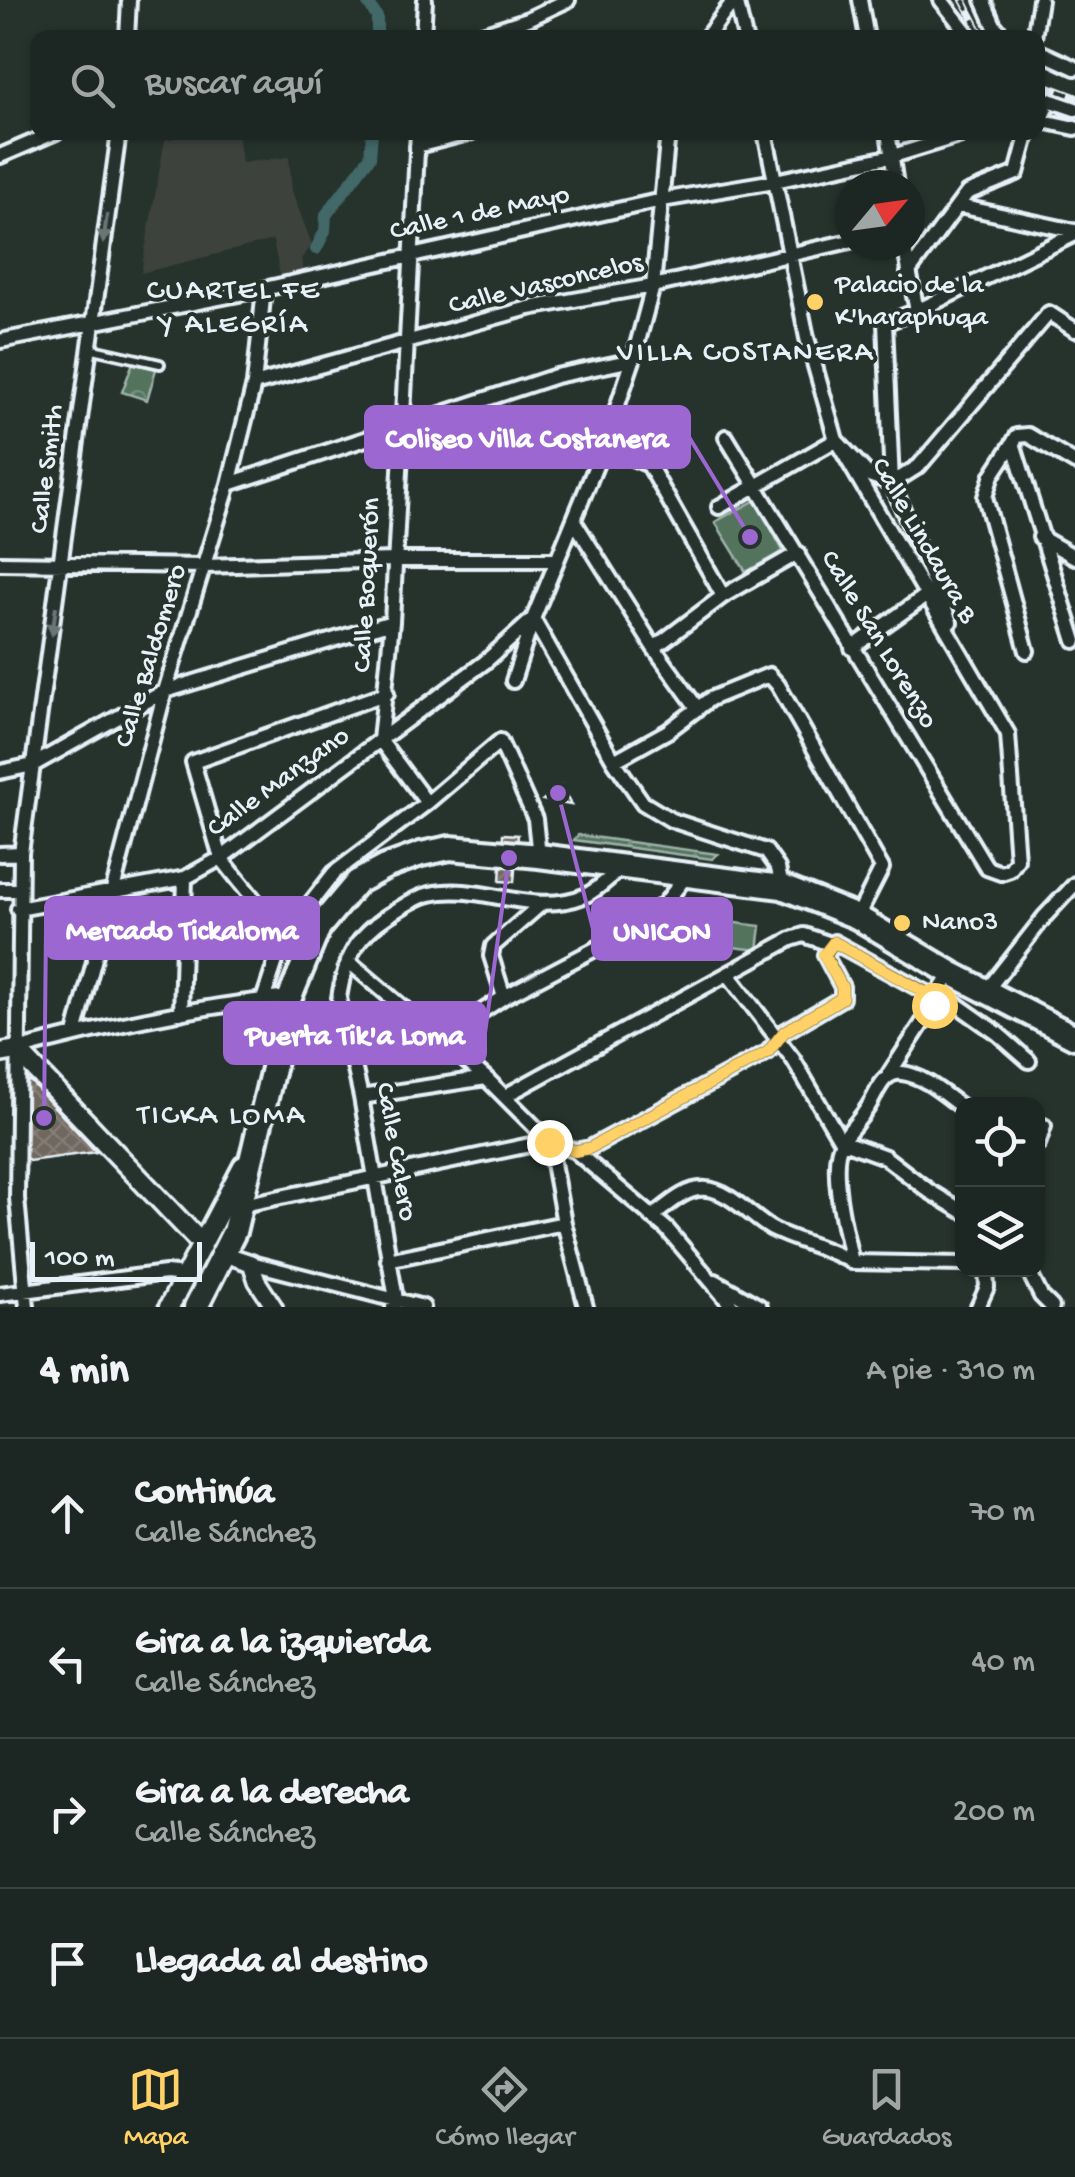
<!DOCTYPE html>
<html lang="es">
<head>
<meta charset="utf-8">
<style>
  :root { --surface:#1c2622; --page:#29322f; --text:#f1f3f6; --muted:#a0a5a5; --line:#3a4340; --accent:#ffd166 }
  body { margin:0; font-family:"Gochi Hand",sans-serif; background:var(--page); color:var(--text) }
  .controls { position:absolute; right:30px; bottom:30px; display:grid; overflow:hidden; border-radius:20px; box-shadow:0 2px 8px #0004 }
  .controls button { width:90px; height:90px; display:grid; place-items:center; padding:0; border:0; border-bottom:2px solid var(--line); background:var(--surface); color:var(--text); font:50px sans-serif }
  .compass { position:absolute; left:835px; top:170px; width:90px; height:90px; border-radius:50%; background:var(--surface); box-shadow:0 2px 8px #0004; rotate:61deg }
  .scale { position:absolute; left:30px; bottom:25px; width:172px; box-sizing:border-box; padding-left:10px; border:5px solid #e8f1f8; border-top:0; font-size:28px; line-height:35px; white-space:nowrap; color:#e8f1f8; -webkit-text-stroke:8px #26332d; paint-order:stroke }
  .stop { position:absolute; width:30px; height:30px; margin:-22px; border:8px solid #ffd166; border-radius:50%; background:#fff }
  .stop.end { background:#ffd166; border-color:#fff; box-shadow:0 2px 10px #0008 }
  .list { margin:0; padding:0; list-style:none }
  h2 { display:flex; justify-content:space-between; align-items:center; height:130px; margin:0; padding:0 40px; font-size:42px }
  h2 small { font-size:32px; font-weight:400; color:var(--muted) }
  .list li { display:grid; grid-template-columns:65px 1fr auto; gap:30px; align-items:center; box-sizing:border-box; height:150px; padding:0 40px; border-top:2px solid var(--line) }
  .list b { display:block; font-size:38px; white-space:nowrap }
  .list p { margin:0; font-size:32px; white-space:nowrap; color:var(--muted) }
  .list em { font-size:32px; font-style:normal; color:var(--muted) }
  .icon { flex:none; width:55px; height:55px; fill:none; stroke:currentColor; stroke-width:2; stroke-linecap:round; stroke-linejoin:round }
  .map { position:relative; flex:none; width:1075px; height:1307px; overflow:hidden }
  .search { position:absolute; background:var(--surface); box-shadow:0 2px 8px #0004; left:30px; right:30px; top:30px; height:110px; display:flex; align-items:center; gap:25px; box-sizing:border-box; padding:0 35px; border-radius:20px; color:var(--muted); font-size:38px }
  .sheet { height:730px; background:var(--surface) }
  nav { display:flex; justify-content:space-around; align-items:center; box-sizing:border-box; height:140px; border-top:2px solid var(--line); background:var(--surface); font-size:28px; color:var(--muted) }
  nav a { display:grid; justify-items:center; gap:5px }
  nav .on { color:var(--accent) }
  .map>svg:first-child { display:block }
  .built { fill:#3c433c }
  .grass { fill:url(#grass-dots); stroke:#9db2aa; stroke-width:2.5 }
  .park { fill:url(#park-crowns); stroke:#9db2aa; stroke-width:2.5 }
  .pitch { fill:#52735d; stroke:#9db2aa; stroke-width:2.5 }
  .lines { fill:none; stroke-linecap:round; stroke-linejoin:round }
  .canal { stroke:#436768; stroke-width:12 }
  .building { fill:url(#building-cross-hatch); stroke:#e8f1f8; stroke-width:2.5 }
  .service-casing { stroke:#e8f1f8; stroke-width:14 }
  .minor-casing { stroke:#e8f1f8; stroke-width:20 }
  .tertiary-casing { stroke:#e8f1f8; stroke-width:22 }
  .secondary-casing { stroke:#e8f1f8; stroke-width:25 }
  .trunk-casing { stroke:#e8f1f8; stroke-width:30 }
  .service { stroke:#26332d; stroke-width:6 }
  .minor { stroke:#26332d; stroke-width:12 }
  .tertiary { stroke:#26332d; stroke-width:15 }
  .secondary { stroke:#26332d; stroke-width:18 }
  .trunk { stroke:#26332d; stroke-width:22 }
  .rail-casing { stroke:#e8f1f8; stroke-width:8 }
  .rail { stroke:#26332d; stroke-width:4; stroke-dasharray:11; stroke-linecap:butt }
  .oneway { fill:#6a7674 }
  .route { stroke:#ffd166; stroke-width:12 }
  .poi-dot { fill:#ffd166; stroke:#26332d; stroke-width:4 }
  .labels { text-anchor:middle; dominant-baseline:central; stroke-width:8; stroke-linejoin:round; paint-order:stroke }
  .street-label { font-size:28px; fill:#e8f1f8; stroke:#26332d }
  .poi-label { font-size:28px; fill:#e8f1f8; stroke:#26332d; text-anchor:start }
  .neighbourhood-label { font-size:30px; letter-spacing:2.5px; fill:#e8f1f8; stroke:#26332d }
  .leader { fill:none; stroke:#9c67d0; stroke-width:4 }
  .callout-dot { fill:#9c67d0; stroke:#26332d; stroke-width:4 }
  .callout { fill:#9c67d0; stroke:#9c67d0; stroke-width:4 }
  .callout-label { font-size:30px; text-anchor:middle; font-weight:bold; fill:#fff }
</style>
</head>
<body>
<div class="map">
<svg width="1075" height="1307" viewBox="0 0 1075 1307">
  <defs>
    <pattern id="grass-dots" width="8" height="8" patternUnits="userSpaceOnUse" patternTransform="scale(2.5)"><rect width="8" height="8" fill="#52735d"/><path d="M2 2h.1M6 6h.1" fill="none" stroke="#738e7d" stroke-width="1.8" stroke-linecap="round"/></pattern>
    <pattern id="park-crowns" width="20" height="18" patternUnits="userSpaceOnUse" patternTransform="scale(2.5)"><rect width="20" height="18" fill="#52735d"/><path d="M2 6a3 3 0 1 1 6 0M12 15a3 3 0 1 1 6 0" fill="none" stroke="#738e7d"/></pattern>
    <pattern id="building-cross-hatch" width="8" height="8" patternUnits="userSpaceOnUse" patternTransform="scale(2.5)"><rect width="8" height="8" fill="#70685f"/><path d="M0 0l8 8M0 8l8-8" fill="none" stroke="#847e77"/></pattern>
  </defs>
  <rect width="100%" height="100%" fill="#26332d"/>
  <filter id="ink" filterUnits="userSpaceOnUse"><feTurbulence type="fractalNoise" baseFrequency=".01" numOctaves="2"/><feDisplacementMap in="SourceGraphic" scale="20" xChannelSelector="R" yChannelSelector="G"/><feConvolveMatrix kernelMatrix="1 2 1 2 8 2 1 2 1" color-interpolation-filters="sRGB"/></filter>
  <g filter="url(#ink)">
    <path class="built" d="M199,133H237L242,163L289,157L292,191L312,245L301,259L303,271L280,275L273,240L141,273L165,140Z"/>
    <path class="grass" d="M578,835L718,854L712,859L574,840Z"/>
    <path class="park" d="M134,360L157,366L147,400L122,392Z"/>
    <path class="pitch" d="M756,500L783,551L746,572L715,522Z
      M711,920L761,926L758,950L708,944Z"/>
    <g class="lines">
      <path class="canal" d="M366,0L377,17V38
        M316,249L325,231L326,215L370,157L372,132"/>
    </g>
    <path class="building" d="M561,786L571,805L543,800Z
      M503,834L518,835L514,882L500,881Z
      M30,1081L96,1152L29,1161L23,1154L24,1084Z"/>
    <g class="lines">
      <defs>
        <path id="service" d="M89,348L160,364"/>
        <path id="minor" d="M736,0L745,38
          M860,0L867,38
          M941,0L971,38
          M983,0L994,25L1005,38
          M127,38L129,0
          M423,38L425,0
          M470,38L528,19L568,0
          M706,38L734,0
          M1034,38L1040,0
          M1038,51L1075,68
          M1038,95L1046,110L1038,126
          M1040,97L1075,109
          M1043,121L1075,128
          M418,132L392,622L380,740L427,803
          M765,132L807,338L836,440L869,475L892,483L919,466L1049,313L1075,330
          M888,132L896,185
          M417,146L472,132
          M0,156L56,132
          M959,206L1075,231
          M904,245L917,311
          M908,273L967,193L1017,173L1028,132
          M0,341L264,289L662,200L775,181L893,156L971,132
          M254,384L529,308L653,286L850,241
          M726,437L987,868L1001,873L1010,870L1017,860L1008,734L836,440
          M1013,443L992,475L985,497L1027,651
          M604,446L649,465L723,596
          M1075,463L1028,435L1017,436L1013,443L1075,641
          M229,484L556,376L633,360
          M719,507L836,440
          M574,521L654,648L698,709
          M1040,537L1075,557
          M0,563L205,566L393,560H556
          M533,619L614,761L643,803L671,820L766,851L778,868L782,887
          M950,622L892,483L885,323L917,311L1075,234
          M654,648L723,596L798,553
          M852,648L927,595
          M513,681L533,619L604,446L633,360L653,286L668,132
          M614,761L668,731L710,699L769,675L778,685L882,868L857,917
          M0,772L33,765L165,691L392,622
          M0,854L21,853
          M0,890H19
          M18,909L185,878L221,858L485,662L533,619
          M284,937L221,858L193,762L387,693
          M348,961L486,1078L549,1141
          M728,974L793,1059L841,1141L885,1157L929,1191L962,1211
          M987,990L1045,916L1075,884
          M939,992L997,1033L1029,1061
          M504,997L491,956L493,946L540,905
          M263,1000L284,937L334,873L427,803L500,741L535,819L539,856
          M181,1013L185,878
          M75,1034L165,691L229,484L254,384L264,289
          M440,1039L504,997L637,927L665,903L688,874
          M17,1050C106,1026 198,1006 290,997
          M889,1074L934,1005V994
          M505,1096L791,939L804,935L830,944
          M361,1097L486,1078
          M1038,1144L1044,1126
          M575,1151L667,1229L733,1307
          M243,1205L549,1141
          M652,1217C668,1205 686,1187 706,1189C729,1190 752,1218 772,1229C797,1242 827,1247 852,1262L962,1264
          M388,1260L564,1223
          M852,1262C846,1235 827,1163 843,1140C852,1126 863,1117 871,1102C878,1090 884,1071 902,1073C923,1075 945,1095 962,1107
          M251,1263L423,1307
          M1028,1270L1041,1296L1052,1307
          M715,1281L760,1307
          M0,1294L166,1273L185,1275
          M27,1307L17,1198L21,853L119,132
          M393,1307L396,1299L361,1097L339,998C345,959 355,937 389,915C402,907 416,897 430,894C480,882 531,917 584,896C597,891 610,877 621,868
          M586,1307L564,1223L549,1141L575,1151L590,1148L768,1052L784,1032L842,998V987L825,955L834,942L929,994L939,992L951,973
          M978,1307L987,1287L986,1270"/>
        <path id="tertiary" d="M224,1254L251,1263L257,1281L274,1307"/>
        <path id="secondary" d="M0,1053L17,1050L202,1244
          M169,1307L243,1166"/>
        <path id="trunk" d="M196,1307L234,1232L290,997L319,927L357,882L385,867L421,854L450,848L539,856L782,887L857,917L951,973L1075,1037"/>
      </defs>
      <use href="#service" class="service-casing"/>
      <use href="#minor" class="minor-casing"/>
      <use href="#tertiary" class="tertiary-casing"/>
      <use href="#secondary" class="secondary-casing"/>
      <use href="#trunk" class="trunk-casing"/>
      <use href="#service" class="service"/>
      <use href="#minor" class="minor"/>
      <use href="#tertiary" class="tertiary"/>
      <use href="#secondary" class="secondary"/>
      <use href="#trunk" class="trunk"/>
      <defs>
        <path id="rail" d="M963,0L983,38
          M1038,83L1075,97"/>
      </defs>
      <use href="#rail" class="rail-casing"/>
      <use href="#rail" class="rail"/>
    </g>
    <defs><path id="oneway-solid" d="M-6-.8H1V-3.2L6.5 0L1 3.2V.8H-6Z" transform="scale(2.5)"/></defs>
    <g class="oneway">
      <use href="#oneway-solid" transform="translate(105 229) rotate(98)"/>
      <use href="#oneway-solid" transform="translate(54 621) rotate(98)"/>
    </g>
  </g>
  <g class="lines" filter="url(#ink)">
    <path class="route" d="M549,1142L575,1151L590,1148L768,1052L784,1032L842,998V987L824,955L834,942L928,994H934V1005"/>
  </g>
  <g class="poi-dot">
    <circle cx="815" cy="302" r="10"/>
    <circle cx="902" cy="923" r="10"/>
  </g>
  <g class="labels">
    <g class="street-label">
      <text transform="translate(480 214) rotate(-12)">Calle 1 de Mayo</text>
      <text transform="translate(546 285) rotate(-13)">Calle Vasconcelos</text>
      <text transform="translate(48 469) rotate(-83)">Calle Smith</text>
      <text transform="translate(923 541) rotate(60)">Calle Lindaura B</text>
      <text transform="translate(368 585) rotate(-87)">Calle Boquerón</text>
      <text transform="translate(878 640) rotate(59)">Calle San Lorenzo</text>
      <text transform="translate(152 656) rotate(-73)">Calle Baldomero</text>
      <text transform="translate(279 783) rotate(-36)">Calle Manzano</text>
      <text transform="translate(395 1152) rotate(80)">Calle Calero</text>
    </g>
    <g class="poi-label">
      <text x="835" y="286">Palacio de la<tspan x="835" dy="32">K'haraphuqa</tspan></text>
      <text x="922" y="923">Nano3</text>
    </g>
    <g class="neighbourhood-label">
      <text x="234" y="292">CUARTEL FE<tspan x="234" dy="34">Y ALEGRÍA</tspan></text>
      <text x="746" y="354">VILLA COSTANERA</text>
      <text x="222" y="1117">TICKA LOMA</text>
    </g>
  </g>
  <path class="leader" d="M750 537L689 437M44 1118L46 928M558 793L593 929M509 858L485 1033"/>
  <g class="callout-dot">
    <circle cx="750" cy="537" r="10"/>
    <circle cx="44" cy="1118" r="10"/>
    <circle cx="558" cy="793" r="10"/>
    <circle cx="509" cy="858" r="10"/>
  </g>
  <g class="callout">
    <rect x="366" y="407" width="323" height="60" rx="10"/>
    <rect x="46" y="898" width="272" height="60" rx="10"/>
    <rect x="593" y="899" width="138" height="60" rx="10"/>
    <rect x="225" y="1003" width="260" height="60" rx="10"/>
  </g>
  <g class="callout-label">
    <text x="527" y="447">Coliseo Villa Costanera</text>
    <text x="182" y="939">Mercado Tickaloma</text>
    <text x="662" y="940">UNICON</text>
    <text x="355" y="1044">Puerta Tik'a Loma</text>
  </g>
</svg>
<div class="controls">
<button><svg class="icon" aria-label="locate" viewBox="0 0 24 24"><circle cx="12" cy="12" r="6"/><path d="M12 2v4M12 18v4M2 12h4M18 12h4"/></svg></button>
<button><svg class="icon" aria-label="layers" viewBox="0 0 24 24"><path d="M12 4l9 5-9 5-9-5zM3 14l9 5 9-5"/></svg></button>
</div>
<svg class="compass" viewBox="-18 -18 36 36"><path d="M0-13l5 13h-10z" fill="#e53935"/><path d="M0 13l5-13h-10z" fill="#a0a5a5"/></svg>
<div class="scale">100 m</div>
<div class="stop" style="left:934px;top:1005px"></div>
<div class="stop end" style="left:549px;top:1142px"></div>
<div class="search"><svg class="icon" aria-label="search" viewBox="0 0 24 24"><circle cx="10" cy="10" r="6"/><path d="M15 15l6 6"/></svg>Buscar aquí</div>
</div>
<section class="sheet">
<h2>4 min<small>A pie · 310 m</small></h2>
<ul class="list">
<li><svg class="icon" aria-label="ahead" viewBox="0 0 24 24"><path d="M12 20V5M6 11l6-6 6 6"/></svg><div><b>Continúa</b><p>Calle Sánchez</p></div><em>70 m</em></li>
<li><svg class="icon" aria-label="left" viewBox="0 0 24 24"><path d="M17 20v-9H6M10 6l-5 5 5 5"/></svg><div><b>Gira a la izquierda</b><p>Calle Sánchez</p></div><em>40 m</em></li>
<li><svg class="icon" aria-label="right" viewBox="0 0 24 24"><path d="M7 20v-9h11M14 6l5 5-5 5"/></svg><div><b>Gira a la derecha</b><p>Calle Sánchez</p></div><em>200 m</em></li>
<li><svg class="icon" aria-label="arrive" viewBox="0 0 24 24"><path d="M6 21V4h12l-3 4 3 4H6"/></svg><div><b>Llegada al destino</b></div></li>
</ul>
</section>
<nav>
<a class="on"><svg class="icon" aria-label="map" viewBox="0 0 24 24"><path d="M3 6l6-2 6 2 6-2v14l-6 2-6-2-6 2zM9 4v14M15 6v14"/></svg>Mapa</a>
<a><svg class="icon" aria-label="directions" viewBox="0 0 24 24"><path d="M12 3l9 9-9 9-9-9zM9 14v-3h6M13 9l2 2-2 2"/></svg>Cómo llegar</a>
<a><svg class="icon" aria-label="saved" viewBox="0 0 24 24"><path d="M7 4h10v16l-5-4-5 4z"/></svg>Guardados</a>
</nav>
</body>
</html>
